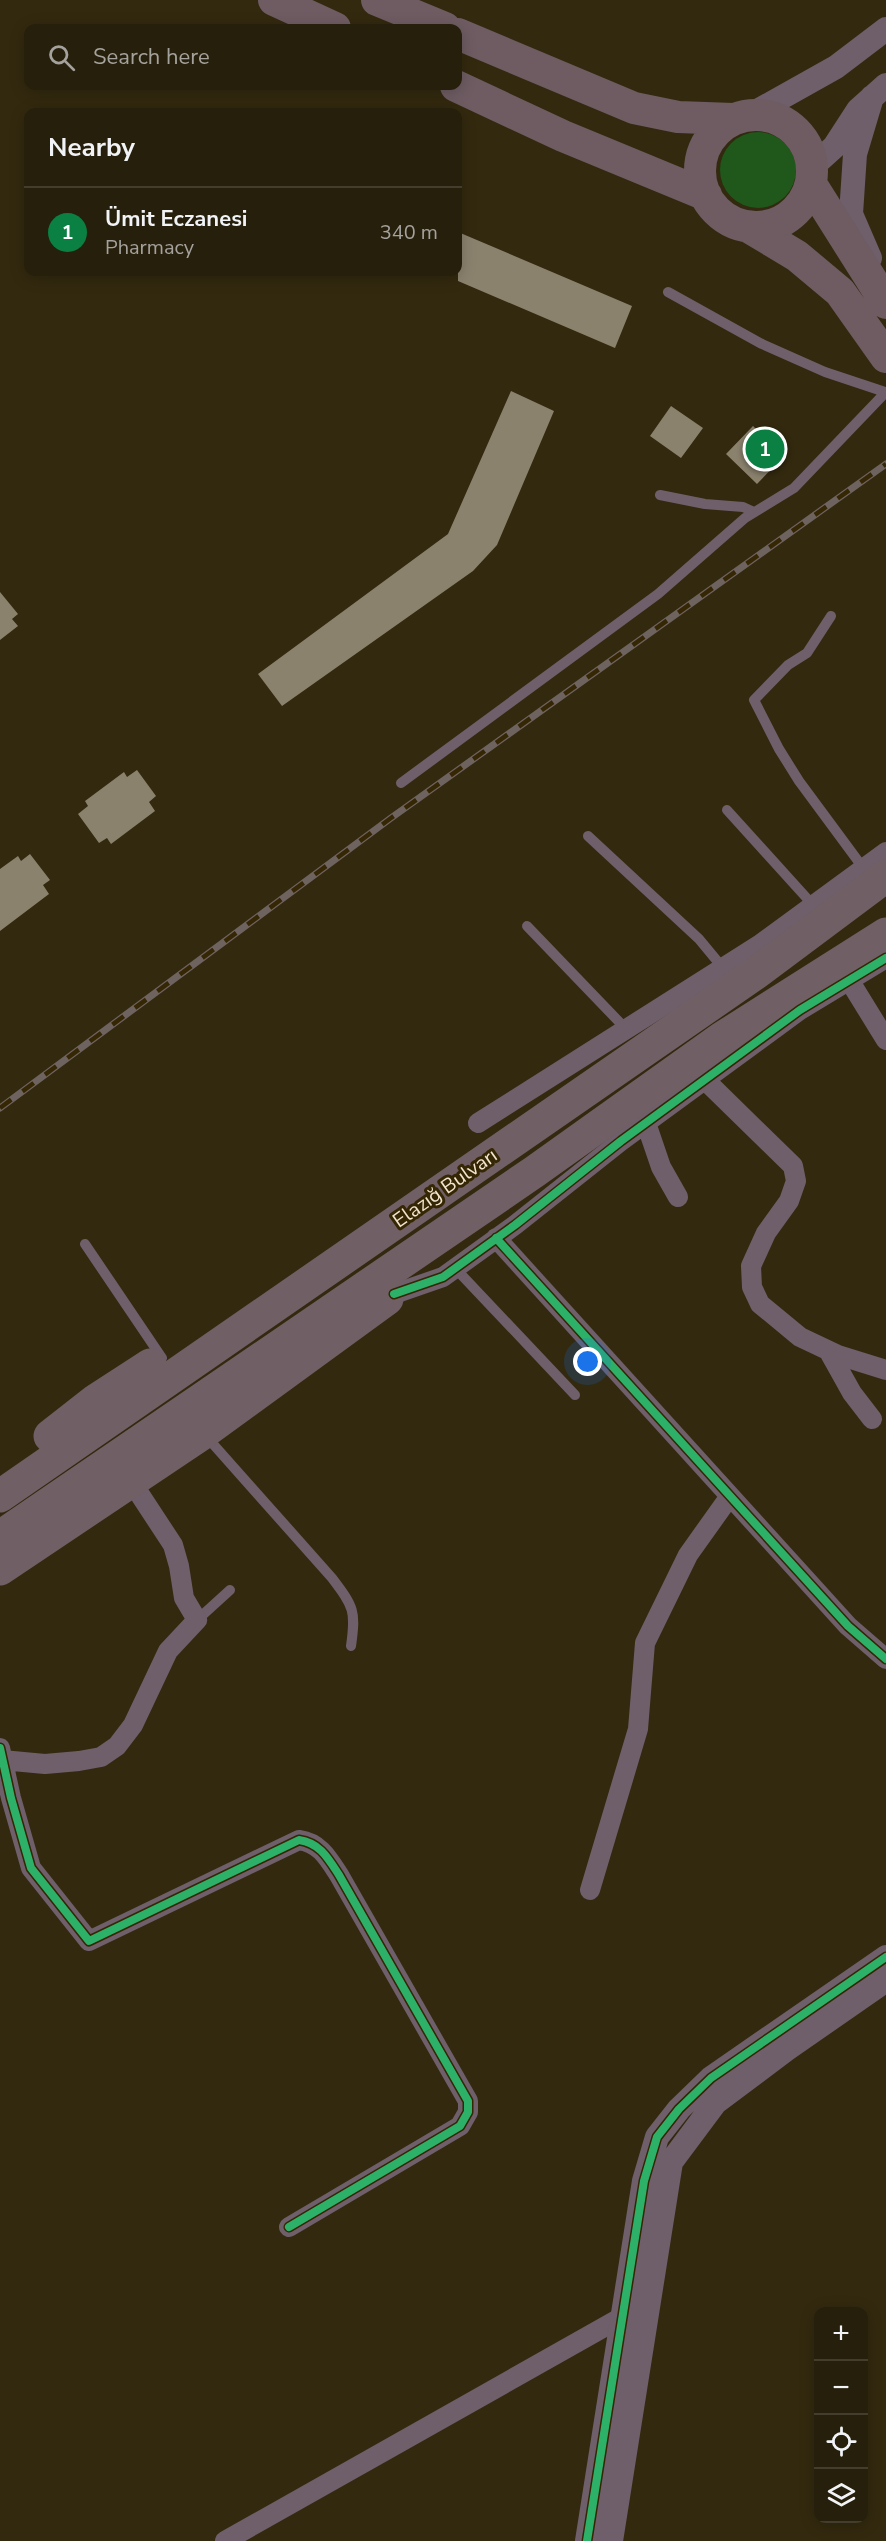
<!DOCTYPE html>
<html lang="en">
<head>
<meta charset="utf-8">
<style>
  :root { --surface:#261f0b; --page:#322c19; --text:#f1f3f6; --muted:#a4a29d; --line:#423d2c; --accent:#0b8043 }
  body { margin:0; font-family:"Nunito Sans",sans-serif; background:var(--page); color:var(--text) }
  .controls { position:absolute; right:18px; bottom:18px; display:grid; overflow:hidden; border-radius:12px; box-shadow:0 3px 15px #0003 }
  .controls button { width:54px; height:54px; display:grid; place-items:center; padding:0; border:0; border-bottom:2px solid var(--line); background:var(--surface); color:var(--text); font:30px sans-serif }
  .you { position:absolute; left:588px; top:1362px; width:21px; height:21px; margin:-15px; border:4px solid #fff; border-radius:50%; background:#1a73e8; box-shadow:0 0 0 9px #1a73e833 }
  .badge { display:grid; place-items:center; width:39px; height:39px; border-radius:50%; background:var(--accent); color:#fff; font-size:20px; font-weight:700 }
  .pin { position:absolute; translate:-50% -50%; border:3px solid #fff; box-shadow:0 2px 6px #0006 }
  .list { margin:0; padding:0; list-style:none }
  h2 { display:flex; justify-content:space-between; align-items:center; height:78px; margin:0; padding:0 24px; font-size:26px }
  h2 small { font-size:20px; font-weight:400; color:var(--muted) }
  .list li { display:grid; grid-template-columns:39px 1fr auto; gap:18px; align-items:center; box-sizing:border-box; height:90px; padding:0 24px; border-top:2px solid var(--line) }
  .list b { display:block; font-size:22px; white-space:nowrap }
  .list p { margin:0; font-size:20px; white-space:nowrap; color:var(--muted) }
  .list em { font-size:20px; font-style:normal; color:var(--muted) }
  .icon { flex:none; width:33px; height:33px; fill:none; stroke:currentColor; stroke-width:2; stroke-linecap:round; stroke-linejoin:round }
  .map { position:relative; flex:none; width:886px; height:2541px; overflow:hidden }
  .search { position:absolute; background:var(--surface); box-shadow:0 3px 15px #0003; left:24px; top:24px; width:438px; height:66px; display:flex; align-items:center; gap:15px; box-sizing:border-box; padding:0 21px; border-radius:12px; color:var(--muted); font-size:22px }
  .panel { position:absolute; background:var(--surface); box-shadow:0 3px 15px #0003; left:24px; top:108px; width:438px; height:168px; border-radius:12px }
  .map>svg:first-child { display:block }
  .green { fill:#20571b }
  .building { fill:#8b826e }
  .lines { fill:none; stroke-linecap:round; stroke-linejoin:round }
  .service { stroke:#6e5f6a; stroke-width:10 }
  .minor { stroke:#6e5f6a; stroke-width:20 }
  .tertiary { stroke:#6e5f6a; stroke-width:24 }
  .primary { stroke:#6e5c62; stroke-width:32 }
  .trunk { stroke:#705f64; stroke-width:33 }
  .rail-casing { stroke:#6e635f; stroke-width:7 }
  .rail { stroke:#352604; stroke-width:4.5; stroke-dasharray:14; stroke-linecap:butt }
  .cycleway-casing { stroke:#352604; stroke-width:11 }
  .cycleway { stroke:#2db169; stroke-width:8 }
  .labels { text-anchor:middle; dominant-baseline:central; stroke-width:6; stroke-linejoin:round; paint-order:stroke }
  .street-label { font-size:20px; fill:#f1e5ce; stroke:#352604 }
</style>
</head>
<body>
<div class="map">
<svg width="886" height="2541" viewBox="0 0 886 2541">
  <rect width="100%" height="100%" fill="#33290f"/>
  <path class="green" d="M720 170a38 38 0 1 1 76 0a38 38 0 1 1-76 0Z"/>
  <path class="building" d="M458,232L632,306L615,348L458,281Z
    M511,391L554,411L497,545L473,571L282,706L258,674L448,534Z
    M671,406L703,428L681,458L650,436Z
    M753,426L784,456L757,484L726,454Z
    M0,592L18,614L12,619L18,626L0,640Z
    M137,770L156,796L149,802L155,811L111,844L107,838L99,843L78,814L88,806L85,801L124,772L127,777Z
    M30,854L50,880L43,885L49,894L0,931V869L18,856L21,861Z"/>
  <g class="lines">
    <path class="service" d="M668,292L762,344L825,372L885,392
      M660,495L705,504L743,507L754,512
      M831,616L807,653L788,665L754,700L779,749L799,781L864,869
      M401,783L658,594L745,518L794,488L886,392
      M727,810L813,905
      M588,836L699,939L723,968
      M527,926L626,1029
      M85,1244L162,1358
      M455,1268L575,1395
      M205,1435L332,1578C354,1607 356,1611 351,1646
      M197,1620L230,1590"/>
    <path class="minor" d="M849,980L886,1040
      M704,1079L793,1166L796,1181L789,1201L766,1233L751,1266L752,1287L760,1304L800,1337L838,1355L886,1370
      M478,1123L759,945L886,852
      M646,1123L661,1167L678,1197
      M496,1238L848,1626L886,1659
      M394,1294L443,1277L515,1225L621,1141L800,1010L886,958
      M828,1350L852,1393L872,1419
      M0,1748L11,1798L31,1868L89,1941L299,1840C320,1843 328,1858 339,1875L468,2101V2112L460,2126L289,2227
      M2,1760L45,1764L79,1761L101,1757L117,1746L133,1725L168,1651L197,1620L184,1598L179,1566L173,1545L131,1481
      M590,1890L638,1729L645,1643L688,1555L730,1496
      M225,2541L622,2317"/>
    <path class="tertiary" d="M752,114L836,67L886,29
      M813,166L834,147L858,110L886,85
      M870,258L851,214L855,154L872,97
      M587,2541L644,2181L657,2137L679,2109L711,2078L886,1957
      M611,2541L671,2162L715,2103L787,2049L886,1980"/>
    <path class="primary" d="M274,0L335,28
      M377,0L445,28
      M458,34L634,108L678,117L733,119
      M456,86L563,136L706,195
      M700 171a56 56 0 1 1 112 0a56 56 0 1 1-112 0Z
      M811,184L886,303
      M747,226L797,256L840,292L886,357"/>
    <path class="trunk" d="M50,1436L96,1400L150,1365
      M0,1496L756,973L886,876
      M0,1537L534,1172L722,1038L886,934
      M0,1569L203,1433L387,1299"/>
    <defs>
      <path id="rail" d="M0,1108L391,818L886,464"/>
    </defs>
    <use href="#rail" class="rail-casing"/>
    <use href="#rail" class="rail"/>
    <defs>
      <path id="cycleway" d="M496,1238L848,1626L886,1659
        M394,1294L443,1277L515,1225L621,1141L800,1010L886,958
        M0,1748L11,1798L31,1868L89,1941L299,1840C320,1843 328,1858 339,1875L468,2101V2112L460,2126L289,2227
        M587,2541L644,2181L657,2137L679,2109L711,2078L886,1957"/>
    </defs>
    <use href="#cycleway" class="cycleway-casing"/>
    <use href="#cycleway" class="cycleway"/>
  </g>
  <g class="labels">
    <g class="street-label">
      <text transform="translate(445 1188) rotate(-35)">Elazığ Bulvarı</text>
    </g>
  </g>
</svg>
<div class="controls">
<button>+</button>
<button>−</button>
<button><svg class="icon" aria-label="locate" viewBox="0 0 24 24"><circle cx="12" cy="12" r="6"/><path d="M12 2v4M12 18v4M2 12h4M18 12h4"/></svg></button>
<button><svg class="icon" aria-label="layers" viewBox="0 0 24 24"><path d="M12 4l9 5-9 5-9-5zM3 14l9 5 9-5"/></svg></button>
</div>
<div class="you"></div>
<div class="pin badge" style="left:765px;top:449px">1</div>
<div class="search"><svg class="icon" aria-label="search" viewBox="0 0 24 24"><circle cx="10" cy="10" r="6"/><path d="M15 15l6 6"/></svg>Search here</div>
<section class="panel">
<h2>Nearby<small></small></h2>
<ul class="list">
<li><span class="badge">1</span><div><b>Ümit Eczanesi</b><p>Pharmacy</p></div><em>340 m</em></li>
</ul>
</section>
</div>
</body>
</html>
